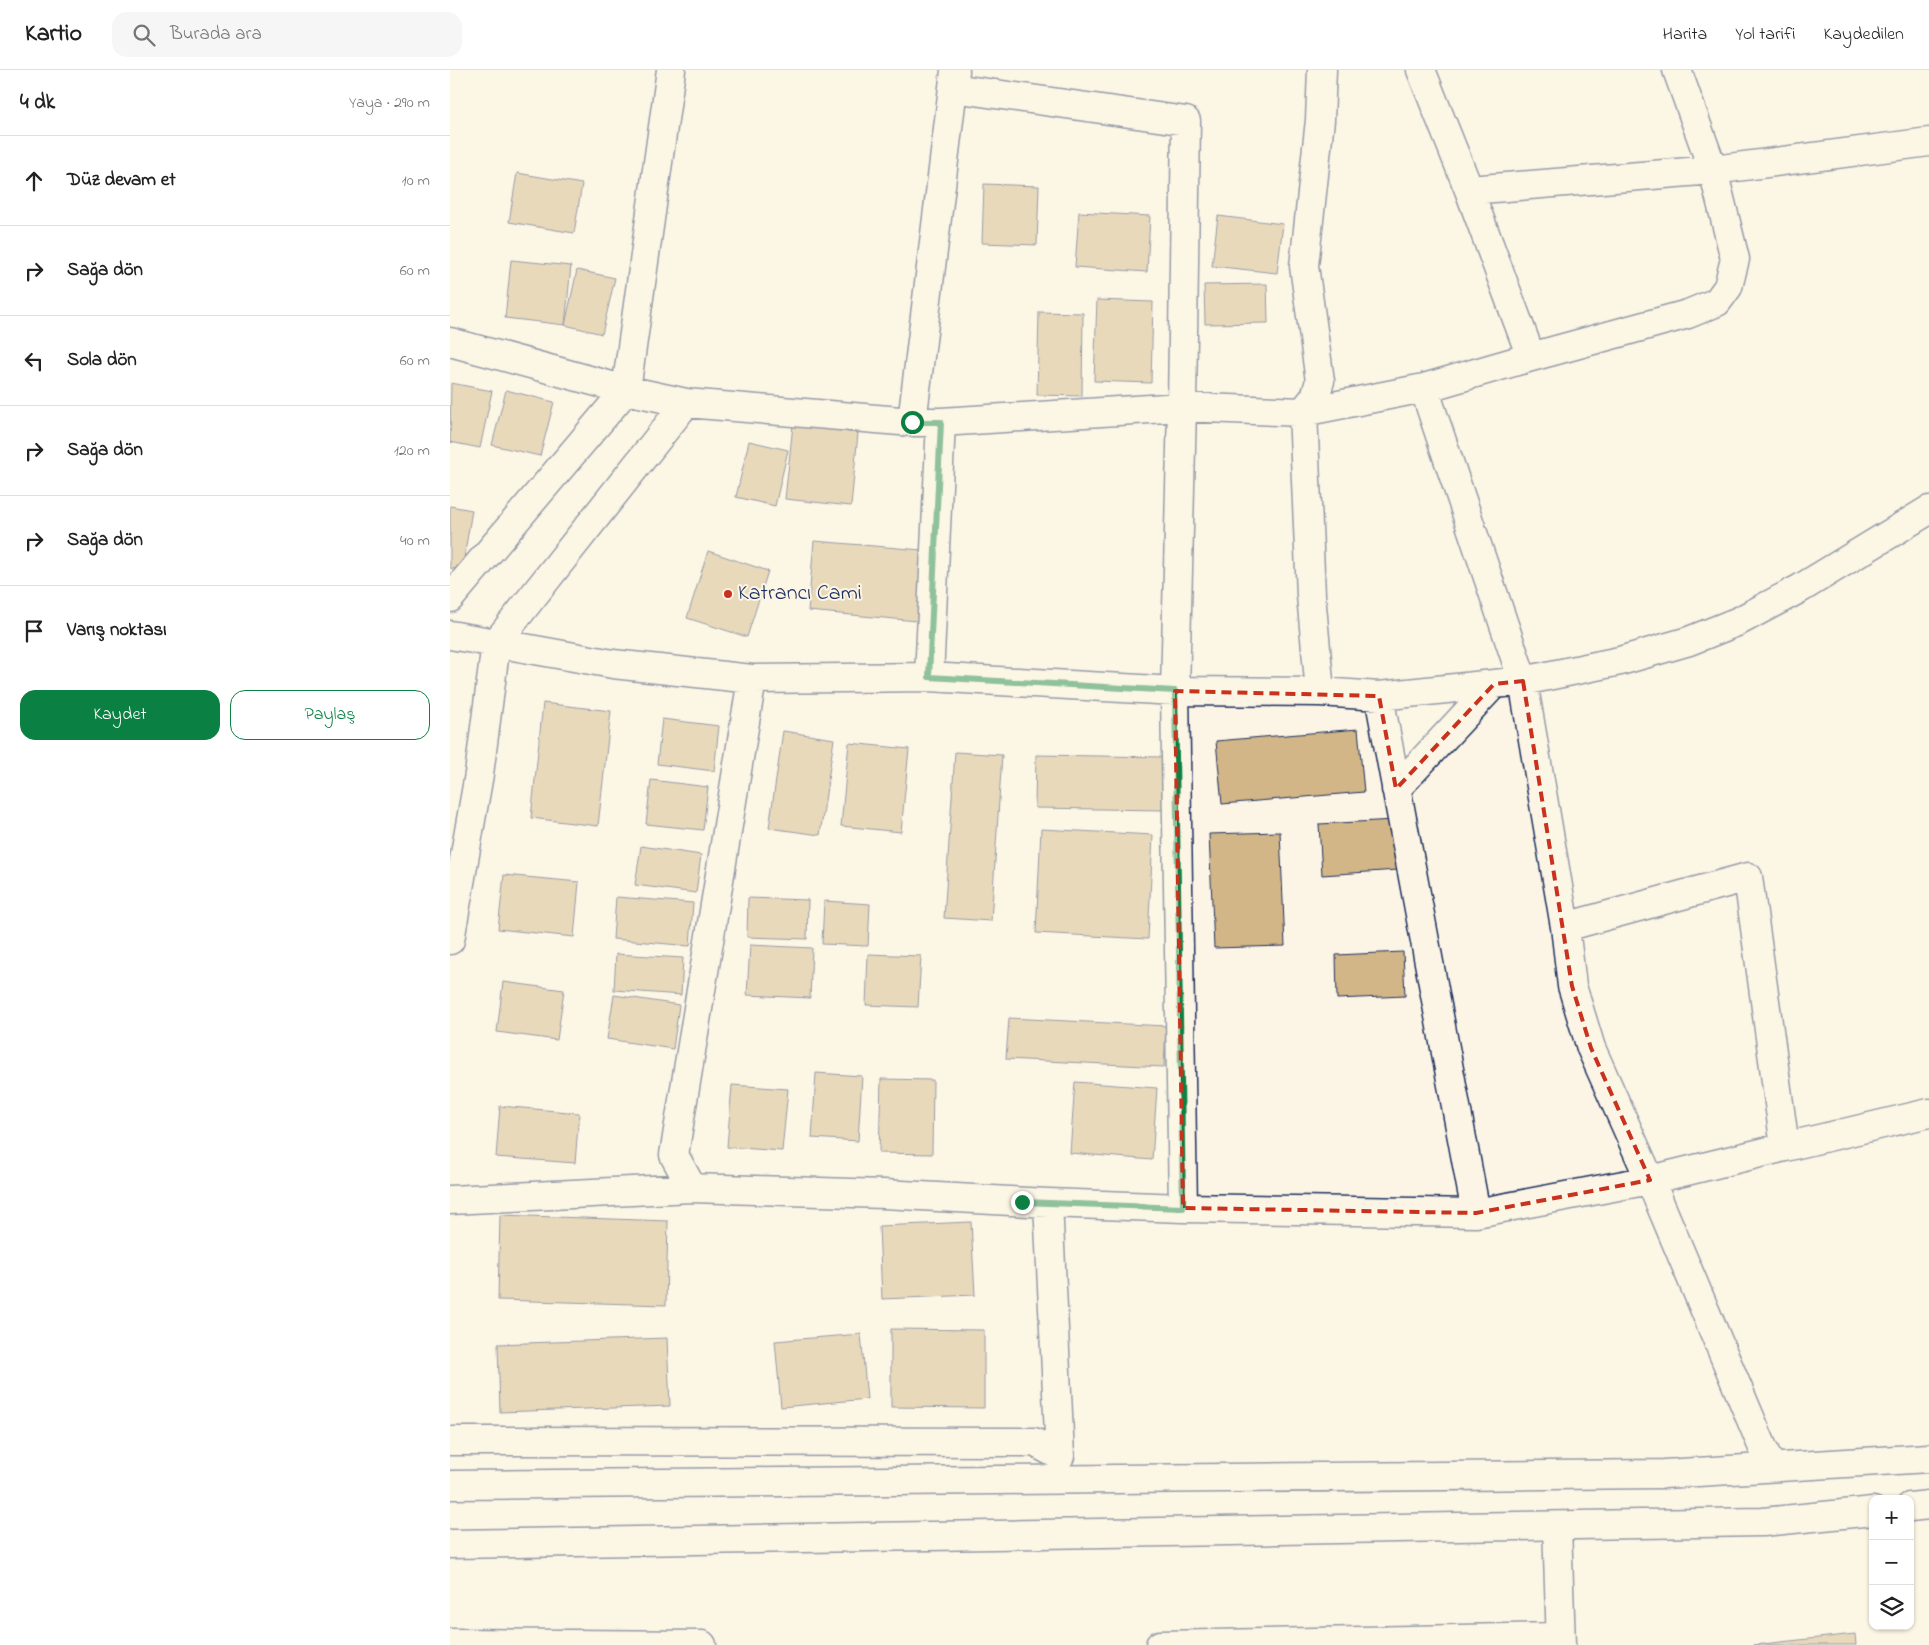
<!DOCTYPE html>
<html lang="tr">
<head>
<meta charset="utf-8">
<style>
  :root { --surface:#fff; --page:#f6f6f6; --text:#222; --muted:#767676; --line:#e0e0e0; --accent:#0b8043 }
  body { margin:0; font-family:"Indie Flower",sans-serif; background:var(--page); color:var(--text) }
  .controls { position:absolute; right:15px; bottom:15px; display:grid; overflow:hidden; border-radius:10px; box-shadow:0 1px 4px #0004 }
  .controls button { width:45px; height:45px; display:grid; place-items:center; padding:0; border:0; border-bottom:1px solid var(--line); background:var(--surface); color:var(--text); font:25px sans-serif }
  .stop { position:absolute; width:15px; height:15px; margin:-11px; border:4px solid #0b8043; border-radius:50%; background:#fff }
  .stop.end { background:#0b8043; border-color:#fff; box-shadow:0 1px 5px #0008 }
  .list { margin:0; padding:0; list-style:none }
  h2 { display:flex; justify-content:space-between; align-items:center; height:65px; margin:0; padding:0 20px; font-size:21px }
  h2 small { font-size:16px; font-weight:400; color:var(--muted) }
  .list li { display:grid; grid-template-columns:32px 1fr auto; gap:15px; align-items:center; box-sizing:border-box; height:90px; padding:0 20px; border-top:1px solid var(--line) }
  .list b { display:block; font-size:19px; white-space:nowrap }
  .list em { font-size:16px; font-style:normal; color:var(--muted) }
  .actions { display:flex; gap:10px; padding:15px 20px }
  .actions a { flex:1; padding:11px 0; border:1px solid var(--accent); border-radius:15px; text-align:center; font-size:18px; color:var(--accent) }
  .actions .main { background:var(--accent); color:#fff }
  .icon { flex:none; width:28px; height:28px; fill:none; stroke:currentColor; stroke-width:2; stroke-linecap:round; stroke-linejoin:round }
  .map { position:relative; flex:none; width:1479px; height:1575px; overflow:hidden }
  header { display:flex; align-items:center; gap:30px; box-sizing:border-box; height:70px; padding:0 25px; background:var(--surface); border-bottom:1px solid var(--line) }
  header strong { font-size:24px }
  nav { display:flex; gap:28px; margin-inline-start:auto; font-size:18px }
  .search { width:350px; height:45px; background:var(--page); display:flex; align-items:center; gap:12px; box-sizing:border-box; padding:0 18px; border-radius:15px; color:var(--muted); font-size:19px }
  main { display:flex }
  aside { flex:1; background:var(--surface) }
  .map>svg:first-child { display:block }
  .building { fill:#d3b687; stroke:#1b2f5e }
  .lines { fill:none; stroke-linecap:round; stroke-linejoin:round }
  .street-casing { stroke:#1b2f5e; stroke-width:31 }
  .secondary-casing { stroke:#1b2f5e; stroke-width:31 }
  .street { stroke:#fcf5e5; stroke-width:28 }
  .secondary { stroke:#fcf5e5; stroke-width:28 }
  .route { stroke:#0b8043; stroke-width:6 }
  .marked { fill:none; stroke:#c8321e; stroke-width:4; stroke-dasharray:10 6; stroke-linejoin:round }
  .poi-dot { fill:#c8321e; stroke:#fcf5e5; stroke-width:2 }
  .labels { text-anchor:middle; dominant-baseline:central; stroke-width:4; stroke-linejoin:round; paint-order:stroke }
  .poi-label { font-size:22px; fill:#1b2f5e; stroke:#fcf5e5; text-anchor:start }
</style>
</head>
<body>
<header>
<strong>Kartio</strong>
<div class="search"><svg class="icon" aria-label="search" viewBox="0 0 24 24"><circle cx="10" cy="10" r="6"/><path d="M15 15l6 6"/></svg>Burada ara</div>
<nav><a>Harita</a><a>Yol tarifi</a><a>Kaydedilen</a></nav>
</header>
<main>
<aside>
<h2>4 dk<small>Yaya · 290 m</small></h2>
<ul class="list">
<li><svg class="icon" aria-label="ahead" viewBox="0 0 24 24"><path d="M12 20V5M6 11l6-6 6 6"/></svg><div><b>Düz devam et</b></div><em>10 m</em></li>
<li><svg class="icon" aria-label="right" viewBox="0 0 24 24"><path d="M7 20v-9h11M14 6l5 5-5 5"/></svg><div><b>Sağa dön</b></div><em>60 m</em></li>
<li><svg class="icon" aria-label="left" viewBox="0 0 24 24"><path d="M17 20v-9H6M10 6l-5 5 5 5"/></svg><div><b>Sola dön</b></div><em>60 m</em></li>
<li><svg class="icon" aria-label="right" viewBox="0 0 24 24"><path d="M7 20v-9h11M14 6l5 5-5 5"/></svg><div><b>Sağa dön</b></div><em>120 m</em></li>
<li><svg class="icon" aria-label="right" viewBox="0 0 24 24"><path d="M7 20v-9h11M14 6l5 5-5 5"/></svg><div><b>Sağa dön</b></div><em>40 m</em></li>
<li><svg class="icon" aria-label="arrive" viewBox="0 0 24 24"><path d="M6 21V4h12l-3 4 3 4H6"/></svg><div><b>Varış noktası</b></div></li>
</ul>
<div class="actions"><a class="main">Kaydet</a><a>Paylaş</a></div>
</aside>
<div class="map">
<svg width="1479" height="1575" viewBox="0 0 1479 1575">
  <rect width="100%" height="100%" fill="#fcf5e5"/>
  <filter id="ink" filterUnits="userSpaceOnUse"><feTurbulence type="fractalNoise" baseFrequency=".02" numOctaves="2"/><feDisplacementMap in="SourceGraphic" scale="10" xChannelSelector="R" yChannelSelector="G"/><feConvolveMatrix kernelMatrix="1 2 1 2 8 2 1 2 1" color-interpolation-filters="sRGB"/></filter>
  <g filter="url(#ink)">
    <path class="building" d="M67,103L132,114L124,163L59,152Z
      M534,114L589,116L587,175L532,173Z
      M629,142L700,146L697,202L625,197Z
      M768,146L833,154L827,203L762,196Z
      M61,190L121,196L115,255L55,248Z
      M127,200L165,208L152,264L115,255Z
      M817,214L818,253L755,254L754,215Z
      M647,230L703,232L701,313L644,311Z
      M589,242L633,243L632,326L587,325Z
      M1,313L42,321L30,378L0,372Z
      M56,320L104,332L90,386L42,375Z
      M343,355L408,363L401,436L335,429Z
      M299,371L338,380L325,436L286,427Z
      M0,436L22,440L12,500L0,498Z
      M364,471L472,480L467,551L358,541Z
      M258,481L318,501L297,567L237,548Z
      M93,633L161,641L148,756L81,748Z
      M212,649L269,656L264,701L207,694Z
      M908,659L914,722L772,734L766,671Z
      M333,661L384,669L370,765L319,758Z
      M399,673L459,679L451,762L391,756Z
      M505,682L552,685L541,851L494,848Z
      M586,685L714,687L713,740L585,738Z
      M201,710L258,717L253,760L196,754Z
      M945,750L948,800L872,805L869,754Z
      M591,759L703,765L698,869L586,863Z
      M830,762L835,876L764,878L759,764Z
      M191,776L251,785L246,823L185,815Z
      M54,805L129,812L124,867L48,859Z
      M166,827L243,833L240,876L163,869Z
      M298,828L358,830L357,869L297,867Z
      M374,831L420,834L418,876L372,874Z
      M300,875L362,878L360,928L297,925Z
      M953,882L955,926L887,929L886,885Z
      M166,884L233,888L231,925L164,920Z
      M418,884L471,886L468,937L416,935Z
      M53,912L114,920L107,970L47,962Z
      M164,925L229,935L223,979L157,969Z
      M559,948L716,956L714,997L556,989Z
      M366,1003L412,1006L408,1071L362,1068Z
      M431,1009L483,1010L482,1084L429,1083Z
      M625,1012L707,1018L702,1090L620,1083Z
      M282,1015L338,1019L332,1081L277,1077Z
      M50,1036L129,1043L125,1093L46,1087Z
      M50,1145L218,1151L216,1235L48,1230Z
      M521,1152L525,1225L432,1229L429,1156Z
      M441,1259L534,1260V1338L441,1337Z
      M411,1264L417,1329L331,1337L325,1271Z
      M217,1268L220,1336L50,1342L48,1274Z
      M1405,1564L1406,1575H1303Z"/>
    <g class="lines">
      <defs>
        <path id="street" d="M971,0L1019,120L1081,287
          M1227,0L1263,100L1479,72
          M0,272L176,320L221,0
          M974,318L1073,611L1115,857L1122,916L1141,978L1200,1110L1335,1077L1298,807L1115,857
          M236,333L462,352H491L732,337L853,342L974,318L1081,287L1238,244L1267,232L1278,217L1285,189L1263,100L1019,120
          M462,352L505,1
          M0,528L176,320L236,333L46,573L0,565
          M479,607L725,621L870,622L929,626L1073,611L1170,591L1239,571L1289,551L1351,518L1479,440
          M870,622L861,525L853,342L865,327L870,311L854,196L870,50L872,0
          M929,626L1026,1143
          M946,719L1044,614
          M0,870L29,704L46,573L163,594L302,609L479,607L491,352
          M1335,1077L1479,1043
          M242,1118L434,1124L598,1133L733,1138L725,621L732,337L736,51L503,18
          M0,1130L242,1118L224,1085L302,609
          M733,1138L1026,1143L1200,1110L1321,1397
          M0,1371L584,1372L610,1386L598,1133
          M1107,1456L1111,1575
          M0,1573L252,1575
          M710,1575L1110,1567"/>
        <path id="secondary" d="M0,1415L1214,1404L1479,1388
          M1460,1437L1479,1435
          M0,1474L1313,1452L1423,1441"/>
      </defs>
      <use href="#street" class="street-casing"/>
      <use href="#secondary" class="secondary-casing"/>
      <use href="#street" class="street"/>
      <use href="#secondary" class="secondary"/>
    </g>
  </g>
  <g class="lines" filter="url(#ink)">
    <path class="route" d="M462,352H491L479,607L725,621L733,1138L572,1132"/>
  </g>
  <path d="M0 0H1479V1575H0ZM1073,611L1122,916L1141,978L1200,1110L1026,1143L733,1138L725,621L929,626L946,719L1044,614Z" fill="#fcf5e5" fill-opacity=".55" fill-rule="evenodd"/>
  <path class="marked" d="M1073,611L1122,916L1141,978L1200,1110L1026,1143L733,1138L725,621L929,626L946,719L1044,614Z"/>
  <circle class="poi-dot" cx="278" cy="524" r="5"/>
  <g class="labels">
    <g class="poi-label">
      <text x="288" y="524">Katrancı Cami</text>
    </g>
  </g>
</svg>
<div class="controls">
<button>+</button>
<button>−</button>
<button><svg class="icon" aria-label="layers" viewBox="0 0 24 24"><path d="M12 4l9 5-9 5-9-5zM3 14l9 5 9-5"/></svg></button>
</div>
<div class="stop" style="left:462px;top:352px"></div>
<div class="stop end" style="left:572px;top:1132px"></div>
</div>
</main>
</body>
</html>
